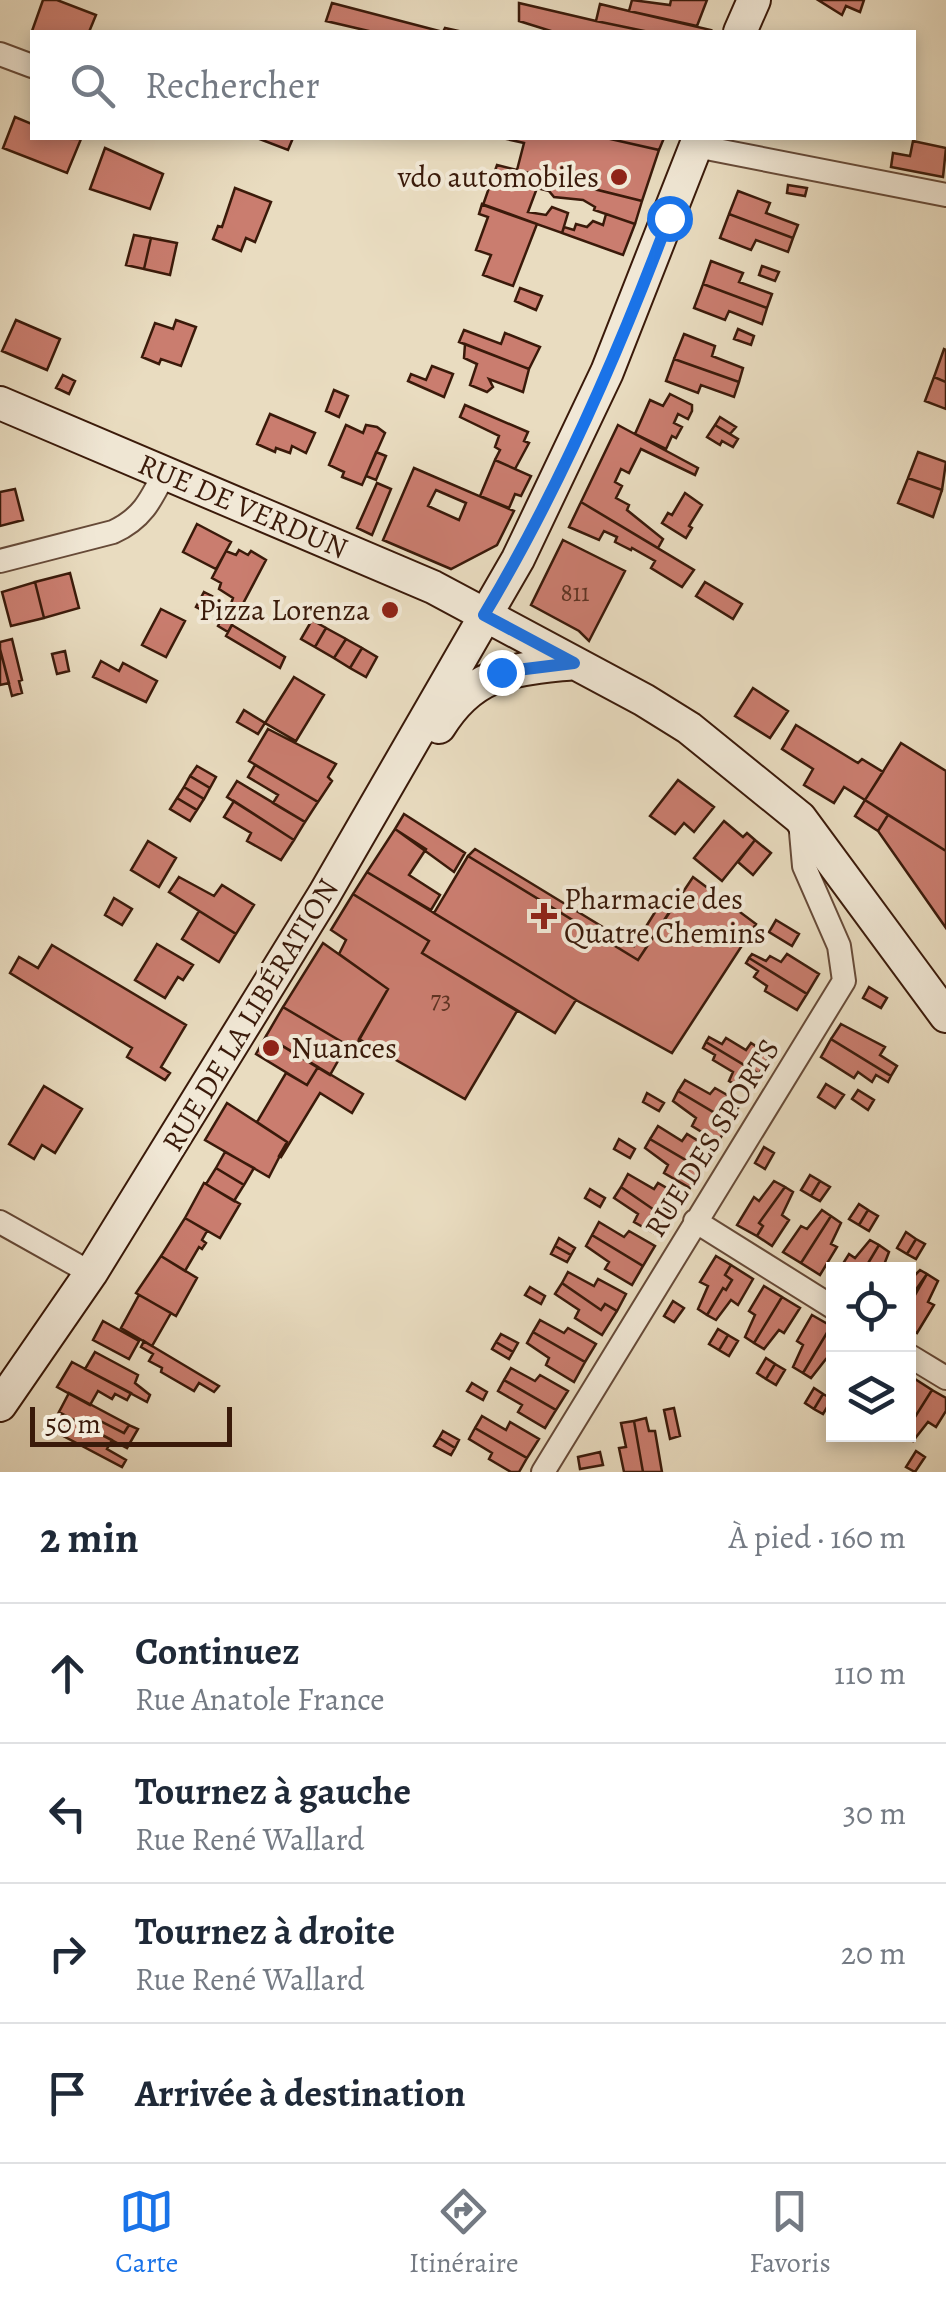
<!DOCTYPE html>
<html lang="fr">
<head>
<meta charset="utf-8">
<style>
  :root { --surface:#fff; --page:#f6f6f7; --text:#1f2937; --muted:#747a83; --line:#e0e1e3; --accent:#1a73e8 }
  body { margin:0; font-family:Alegreya,serif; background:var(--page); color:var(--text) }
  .controls { position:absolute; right:30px; bottom:30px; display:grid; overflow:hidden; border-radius:0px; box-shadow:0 5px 15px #0003 }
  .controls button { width:90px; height:90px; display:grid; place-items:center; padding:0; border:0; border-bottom:2px solid var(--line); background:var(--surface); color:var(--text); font:50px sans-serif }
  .scale { position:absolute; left:30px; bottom:25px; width:202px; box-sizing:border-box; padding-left:10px; border:5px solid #3a1a0a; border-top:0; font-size:28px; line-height:35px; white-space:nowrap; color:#3a1a0a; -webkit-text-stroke:8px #f1e8d6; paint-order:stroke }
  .stop { position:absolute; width:30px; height:30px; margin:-22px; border:8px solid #1a73e8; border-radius:50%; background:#fff }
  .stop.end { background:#1a73e8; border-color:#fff; box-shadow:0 2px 10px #0008 }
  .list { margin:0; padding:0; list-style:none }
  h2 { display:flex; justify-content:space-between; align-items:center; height:130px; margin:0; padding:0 40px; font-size:42px }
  h2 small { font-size:32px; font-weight:400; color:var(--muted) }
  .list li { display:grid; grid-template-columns:65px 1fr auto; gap:30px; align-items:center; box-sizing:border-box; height:140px; padding:0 40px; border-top:2px solid var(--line) }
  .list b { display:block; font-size:38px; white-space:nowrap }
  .list p { margin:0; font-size:32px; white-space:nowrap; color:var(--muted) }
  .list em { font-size:32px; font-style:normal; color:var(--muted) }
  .icon { flex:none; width:55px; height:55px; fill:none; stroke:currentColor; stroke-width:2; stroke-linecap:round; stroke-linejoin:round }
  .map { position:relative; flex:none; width:946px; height:1472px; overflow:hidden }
  .search { position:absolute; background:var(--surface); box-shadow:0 5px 15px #0003; left:30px; right:30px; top:30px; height:110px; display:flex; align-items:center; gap:25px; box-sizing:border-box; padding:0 35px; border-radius:0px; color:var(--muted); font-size:38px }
  .sheet { height:690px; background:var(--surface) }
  nav { display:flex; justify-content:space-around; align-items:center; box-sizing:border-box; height:140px; border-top:2px solid var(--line); background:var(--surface); font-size:28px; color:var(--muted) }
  nav a { display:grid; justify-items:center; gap:5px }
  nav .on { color:var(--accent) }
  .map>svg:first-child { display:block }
  .building { fill:#ca7d6f; stroke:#3a1a0a; stroke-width:2.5; fill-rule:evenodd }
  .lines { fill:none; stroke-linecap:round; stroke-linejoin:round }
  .minor-casing { stroke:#664a38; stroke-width:26 }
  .secondary-casing { stroke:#3a1a0a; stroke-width:36 }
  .minor { stroke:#f1e8d6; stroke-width:22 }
  .secondary { stroke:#f1e8d6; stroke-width:32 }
  .route { stroke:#1a73e8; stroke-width:12 }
  .poi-dot { fill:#8f2418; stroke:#f1e8d6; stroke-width:4 }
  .labels { text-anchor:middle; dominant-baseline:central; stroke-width:8; stroke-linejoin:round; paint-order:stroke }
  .number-label { font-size:25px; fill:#5e3323 }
  .poi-label { font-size:30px; fill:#3a1a0a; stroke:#f1e8d6; text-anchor:end }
  .street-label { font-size:30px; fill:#3a1a0a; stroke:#f1e8d6 }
</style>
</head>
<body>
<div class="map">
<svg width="946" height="1472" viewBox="0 0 946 1472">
  <rect width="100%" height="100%" fill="#e9dcc0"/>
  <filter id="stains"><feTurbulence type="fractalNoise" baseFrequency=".002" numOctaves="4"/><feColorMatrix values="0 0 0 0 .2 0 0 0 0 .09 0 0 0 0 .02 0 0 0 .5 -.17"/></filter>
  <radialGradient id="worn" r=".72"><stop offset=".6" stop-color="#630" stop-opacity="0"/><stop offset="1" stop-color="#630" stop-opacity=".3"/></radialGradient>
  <path class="building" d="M43,0H57L96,15L89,32L32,31Z
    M632,0L670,5L671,0H707L697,26L629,11Z
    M818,0H864L860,12L846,6L842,15Z
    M332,3L443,32L445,28L463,32H373L326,21Z
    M519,3L596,21L649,32H554L519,21Z
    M600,4L629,11L711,30L710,32H649L596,21Z
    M15,117L32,124V138L81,139L67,173L3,148Z
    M257,138H293L288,150Z
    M502,138H606L659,150L642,201L517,170L524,143Z
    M606,138H664L659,150Z
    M913,141L946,148L943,177L891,167L893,153L910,156Z
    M105,148L163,174L150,209L90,189Z
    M497,165L554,179L549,191L537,188L528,212L546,215L552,207L568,213L562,233L483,205Z
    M554,179L642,201L635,224L594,210L595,207L583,200L554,197L549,191Z
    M788,185L807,188L805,196L787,193Z
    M235,188L271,202L255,242L246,238L241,251L213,239L218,226L222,227Z
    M738,191L770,203L766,213L798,225L793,238L729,214Z
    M482,204L537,224L513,286L483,275L491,255L476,250L488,217L479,214Z
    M606,214L635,224L623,255L562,233L564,227L574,230L576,224L587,227L593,221L603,225Z
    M729,214L793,238L788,252L756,240L751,250L720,238Z
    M134,235L151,238L144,269L126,265Z
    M151,238L177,243L170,275L144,269Z
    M711,261L743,273L739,282L772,294L767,308L703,284Z
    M762,266L779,272L775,281L759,275Z
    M703,284L767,308L762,324L729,311L725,320L694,308Z
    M520,288L542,296L536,310L515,301Z
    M16,320L60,339L47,370L2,351Z
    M176,320L196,327L181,366L161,359L159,364L142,357L155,323L173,329Z
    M738,329L754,336L751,345L734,339Z
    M464,330L501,344L505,333L540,347L529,369L459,342Z
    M684,334L715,346L712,356L743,368L739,382L674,359Z
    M465,344L529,369L523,392L489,379L493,387L487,392L470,385L477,364L464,358Z
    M944,349L946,350V382L934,377Z
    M674,359L739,382L734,397L701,385L698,393L666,381Z
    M432,366L453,374L444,397L408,381L411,374L426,380Z
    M63,375L75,381L69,394L56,388Z
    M934,377L946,382V409L925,401Z
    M334,390L348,396L339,417L326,411Z
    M670,394L692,405V411L688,419L678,414L674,423L682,427L676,438L672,436L666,449L635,434L650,400L663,406Z
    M465,405L528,432L524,441L529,443L515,469L495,460L500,450L495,447L499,436L460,417Z
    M270,414L315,433L306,453L292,446L290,453L276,448L275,452L257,444Z
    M720,417L736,427L730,434L715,425Z
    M346,425L363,433L366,425L377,427L385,433L362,485L342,477L344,472L329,465Z
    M618,425L698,468L695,475L641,449L629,473L621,469L615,482L622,486L616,498L629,505L627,510L663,539L658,548L581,502Z
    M715,425L738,439L733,447L722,441L720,445L707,437Z
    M376,452L386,456L376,480L366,476Z
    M918,452L946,462L942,490L908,478Z
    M495,460L531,476L521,496L515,494L509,508L480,496Z
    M414,468L514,511L497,545L451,569L383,540ZM436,490L466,503L459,520L428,506Z
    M908,478L942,490L933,517L898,503Z
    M377,483L391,489L372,535L357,528Z
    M15,489L23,520L0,526V492Z
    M685,493L702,505L689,526L692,528L686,538L662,523L668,513L672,515Z
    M581,502L694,570L682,587L651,568L655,561L632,548L631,550L615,542L617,537L604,531L599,540L569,527Z
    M197,524L231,542L216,569L183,552Z
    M563,540L625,571L589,641L579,631L531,605Z
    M239,550L248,555L251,551L266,560L228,632L218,626L221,619L225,621L233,598L219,589L221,583L212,578L226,551L236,555Z
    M70,573L79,608L44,618L35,582Z
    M35,582L44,618L11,626L2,592Z
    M705,582L742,604L733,619L696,596Z
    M204,592L212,596L204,611L196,607Z
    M161,609L185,621L166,657L142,645Z
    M312,620L326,628L315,647L301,639Z
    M232,625L285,657L280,668L226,636Z
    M326,628L346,639L334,658L315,647Z
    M12,639L22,680L19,681L22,693L12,696L0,649V642Z
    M346,639L362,648L350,668L334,658Z
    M362,648L377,657L366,677L350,668Z
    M0,649L9,683L0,685Z
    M65,651L69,671L57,674L52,654Z
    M101,661L119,671L123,663L157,681L146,702L93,677Z
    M294,677L324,695L296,741L265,723Z
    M753,688L788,711L770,738L735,716Z
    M244,710L265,723L258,734L237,722Z
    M796,725L858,763L862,759L883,772L865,800L844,787L834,803L804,785L813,769L782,749Z
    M268,729L336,764L328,777L332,781L318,802L249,761Z
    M901,743L946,771V851L865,800Z
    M255,765L318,802L305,822L273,803L278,795L248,777Z
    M197,766L216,777L210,788L190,776Z
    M190,776L210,788L204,799L184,787Z
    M678,780L714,807L694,832L684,823L675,834L650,816Z
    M237,781L305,822L294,840L227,797Z
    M184,787L204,799L197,810L177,798Z
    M177,798L197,810L190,821L170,809Z
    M865,800L888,815L878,831L855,816Z
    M234,801L294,840L281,860L247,841L251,833L224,817Z
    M404,814L465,853L454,872L395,829Z
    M888,815L946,851V928L878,831Z
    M724,821L743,837L747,833L755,840L722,881L694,858Z
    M395,829L426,849L409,875L440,895L431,910L367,872Z
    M755,840L771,853L753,875L738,862Z
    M148,841L176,858L159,887L131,870Z
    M475,849L634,946L665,896L672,908L638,960L468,856Z
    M468,856L638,960L693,877L756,924L672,1053L576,1000L434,913Z
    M367,872L576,1000L555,1033L422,953L429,941L353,894Z
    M179,877L214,896L222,885L254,905L236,934L169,892Z
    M353,894L429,941L422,953L517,1011L465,1099L359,1039L388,989L339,954L346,940L331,930Z
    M114,898L132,909L122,925L105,915Z
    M199,911L236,934L219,962L182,939Z
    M776,920L799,934L792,946L769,932Z
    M323,943L388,989L354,1049L283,1007Z
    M157,944L193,965L183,980L178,977L165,998L135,980Z
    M52,945L186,1025L161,1067L170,1073L165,1080L127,1057L132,1048L10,973L19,957L38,968Z
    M752,954L766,961L770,956L781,962L787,954L819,974L807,994L749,958Z
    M749,958L807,994L797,1010L765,991L767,986L754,977L758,971L746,963Z
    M869,987L887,998L881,1008L863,998Z
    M283,1007L347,1045L330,1075L266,1036Z
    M841,1024L885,1047L880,1055L897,1066L891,1076L831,1039Z
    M266,1036L318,1067L307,1085L256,1054Z
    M709,1037L722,1044L726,1038L746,1050L751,1043L770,1055L759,1074L706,1042Z
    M831,1039L891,1076L888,1082L876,1075L872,1082L858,1072L854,1078L821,1057Z
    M706,1042L759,1074L748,1092L729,1081L733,1072L713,1060L715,1055L703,1048Z
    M318,1067L363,1094L352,1113L320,1093L281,1157L279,1156L287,1142L257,1122L286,1073L307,1085Z
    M685,1080L710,1094L715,1088L741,1103L730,1122L678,1091Z
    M826,1084L844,1095L835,1108L818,1097Z
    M44,1086L82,1109L55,1153L42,1145L34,1159L9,1144Z
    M858,1090L874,1100L868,1110L852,1099Z
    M678,1091L730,1122L718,1142L692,1126L696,1118L673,1101Z
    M647,1093L664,1103L659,1111L643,1102Z
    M227,1103L287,1142L269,1177L205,1140Z
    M658,1126L682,1141L687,1134L713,1150L701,1169L650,1139Z
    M619,1139L635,1149L630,1158L614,1149Z
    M650,1139L701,1169L690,1188L664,1173L668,1165L645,1148Z
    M764,1147L774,1153L765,1169L755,1163Z
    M225,1152L254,1168L244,1185L216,1168Z
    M216,1168L244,1185L234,1201L206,1184Z
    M628,1174L654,1189L658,1183L684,1198L674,1214L663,1208L660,1214L621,1187Z
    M810,1175L820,1181L811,1196L801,1190Z
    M774,1181L785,1187L759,1223L763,1226L757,1236L737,1225L754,1197L759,1201Z
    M820,1181L830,1187L820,1201L811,1196Z
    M204,1183L240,1204L220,1238L185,1218Z
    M621,1187L660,1214L663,1208L674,1214L661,1237L634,1222L638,1214L614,1198Z
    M785,1187L793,1192L782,1215L789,1220L772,1246L757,1236L763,1226L759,1223Z
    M590,1189L605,1198L600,1207L585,1198Z
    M859,1204L868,1210L859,1225L849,1219Z
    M822,1210L831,1216L801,1263L783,1252L801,1226L807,1229Z
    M868,1210L878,1216L869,1231L859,1225Z
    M831,1216L841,1223L831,1244L837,1247L820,1275L801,1263Z
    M185,1218L207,1231L202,1240L206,1243L202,1249L199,1247L185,1271L161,1256Z
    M599,1222L624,1237L629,1231L655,1246L643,1266L592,1235Z
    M906,1232L916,1239L907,1254L897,1248Z
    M592,1235L643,1266L632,1285L605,1269L609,1262L586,1246Z
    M559,1238L575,1248L571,1255L555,1246Z
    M916,1239L925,1244L916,1259L907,1254Z
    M870,1240L879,1245L864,1270H839L849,1254L855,1258Z
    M879,1245L889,1252L882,1270H864Z
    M555,1246L571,1255L567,1262L551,1254Z
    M161,1256L197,1278L176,1316L136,1293Z
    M716,1256L731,1265L725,1275L732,1280L726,1290L723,1288L707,1315L698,1309L708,1286L700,1282Z
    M731,1265L753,1279L738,1305L731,1300L716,1320L707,1315L723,1288L726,1290L732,1280L725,1275Z
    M920,1270L927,1274L911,1302L908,1282Z
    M568,1272L594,1286L598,1279L626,1294L617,1311L605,1304L601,1310L562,1283Z
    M927,1274L938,1281L928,1302L934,1305L917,1333L908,1328V1301Z
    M562,1283L601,1310L605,1304L617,1311L602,1335L575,1318L579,1310L555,1294Z
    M764,1286L782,1297L754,1343L745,1337L755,1315L749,1311Z
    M530,1287L545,1296L541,1304L525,1295Z
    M139,1295L171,1313L152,1346L121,1328Z
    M782,1297L800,1308L784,1333L779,1330L764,1349L754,1343Z
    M673,1301L684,1308L674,1322L664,1316Z
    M812,1315L831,1326L803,1373L793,1367L803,1345L797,1341Z
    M540,1320L564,1333L568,1328L596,1344L585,1362L533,1332Z
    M103,1321L139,1341L129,1359L93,1340Z
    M831,1326L834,1328V1361L826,1359L811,1378L803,1373Z
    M718,1329L728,1335L719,1350L709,1344Z
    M533,1332L585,1362L574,1382L546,1365L549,1358L527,1343Z
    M501,1334L518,1343L513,1352L496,1342Z
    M728,1335L738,1341L729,1356L719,1350Z
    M144,1341L152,1346L219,1386L214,1392L199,1383L194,1391L161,1372L162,1368L149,1361L153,1354L141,1347Z
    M496,1342L513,1352L509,1359L492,1349Z
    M95,1352L138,1375L135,1383L150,1395L147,1402L85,1369Z
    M766,1358L775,1364L766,1379L757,1373Z
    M72,1362L131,1393L127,1400L115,1394L112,1399L98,1391L90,1405L57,1387Z
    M775,1364L785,1370L776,1385L766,1379Z
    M511,1368L535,1381L540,1375L568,1391L556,1410L504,1380Z
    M915,1379L932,1390L908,1428V1390Z
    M504,1380L556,1410L545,1428L518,1412L522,1405L498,1391Z
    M472,1383L487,1392L483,1400L467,1391Z
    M814,1388L823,1394L814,1409L805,1403Z
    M932,1390L946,1398V1411L936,1427L928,1422L913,1441L904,1435L908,1434V1428Z
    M69,1393L129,1425L124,1433L102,1422L96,1432L59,1412Z
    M823,1394L832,1399L823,1414L814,1409Z
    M674,1408L680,1436L670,1439L664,1410Z
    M59,1412L112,1440L107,1449L126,1460L122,1467L50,1429Z
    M482,1416L506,1430L510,1422L539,1439L527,1458L475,1428Z
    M646,1418L649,1431H655L662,1472H643L634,1421Z
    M634,1421L643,1472H624L619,1448L626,1447L621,1423Z
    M102,1422L124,1433L129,1425L138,1429L127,1448L96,1432Z
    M475,1428L527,1458L519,1472H511L489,1459L492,1453L469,1439Z
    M443,1431L459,1440L455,1448L439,1438Z
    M439,1438L455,1448L451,1455L434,1446Z
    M916,1451L925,1457L915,1472L906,1467Z
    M600,1452L603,1465L580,1469L578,1457Z"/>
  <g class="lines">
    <defs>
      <path id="minor" d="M0,54L32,66
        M696,146L946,195
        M0,561L113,532C142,519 151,500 165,472
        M695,1221L834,1308
        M0,1222L91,1273
        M908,1355L946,1378
        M543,1472L844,981L839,946L804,866L800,821"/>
      <path id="secondary" d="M740,32L754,0
        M0,403L433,587L644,700L689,728L800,818L946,1016
        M439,727C474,670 513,670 574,663
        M0,1405L91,1273L324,895L518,559L607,372L699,138"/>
    </defs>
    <use href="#minor" class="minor-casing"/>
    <use href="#secondary" class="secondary-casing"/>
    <use href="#minor" class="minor"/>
    <use href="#secondary" class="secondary"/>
  </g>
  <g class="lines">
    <path class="route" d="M501,672L574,663L484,615C559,490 618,354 669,218"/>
  </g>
  <g class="poi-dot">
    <circle cx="619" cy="177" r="10"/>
    <circle cx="390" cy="610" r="10"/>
    <path d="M539 901h10v10h10v10h-10v10h-10v-10h-10v-10h10z"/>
    <circle cx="271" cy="1048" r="10"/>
  </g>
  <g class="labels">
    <g class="number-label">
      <text x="575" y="593">811</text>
      <text x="441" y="1000">73</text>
    </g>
    <g class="poi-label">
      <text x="599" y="177">vdo automobiles</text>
      <text x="370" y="610">Pizza Lorenza</text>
      <text x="564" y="899" text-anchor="start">Pharmacie des<tspan x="564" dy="34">Quatre Chemins</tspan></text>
      <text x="291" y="1048" text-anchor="start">Nuances</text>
    </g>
    <g class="street-label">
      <text transform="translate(243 506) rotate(23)">RUE DE VERDUN</text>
      <text transform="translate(250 1015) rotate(-59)">RUE DE LA LIBÉRATION</text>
      <text transform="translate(712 1138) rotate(-58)">RUE DES SPORTS</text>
    </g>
  </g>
  <rect width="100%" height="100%" filter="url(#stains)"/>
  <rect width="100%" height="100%" fill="url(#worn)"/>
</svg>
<div class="controls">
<button><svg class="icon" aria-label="locate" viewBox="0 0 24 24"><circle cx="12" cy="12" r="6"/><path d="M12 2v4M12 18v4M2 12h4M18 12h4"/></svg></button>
<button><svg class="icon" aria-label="layers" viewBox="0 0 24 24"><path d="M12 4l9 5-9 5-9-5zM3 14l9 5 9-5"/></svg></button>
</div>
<div class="scale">50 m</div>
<div class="stop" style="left:669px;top:218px"></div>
<div class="stop end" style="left:501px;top:672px"></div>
<div class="search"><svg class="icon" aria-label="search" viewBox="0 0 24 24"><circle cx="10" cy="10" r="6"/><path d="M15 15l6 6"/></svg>Rechercher</div>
</div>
<section class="sheet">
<h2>2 min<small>À pied · 160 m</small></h2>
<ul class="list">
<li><svg class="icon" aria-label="ahead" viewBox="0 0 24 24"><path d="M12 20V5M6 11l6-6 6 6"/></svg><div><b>Continuez</b><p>Rue Anatole France</p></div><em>110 m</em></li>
<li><svg class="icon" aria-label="left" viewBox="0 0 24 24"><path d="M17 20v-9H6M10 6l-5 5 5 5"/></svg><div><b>Tournez à gauche</b><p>Rue René Wallard</p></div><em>30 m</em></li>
<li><svg class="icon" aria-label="right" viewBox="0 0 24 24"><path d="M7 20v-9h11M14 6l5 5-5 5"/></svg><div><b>Tournez à droite</b><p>Rue René Wallard</p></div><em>20 m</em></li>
<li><svg class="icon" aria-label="arrive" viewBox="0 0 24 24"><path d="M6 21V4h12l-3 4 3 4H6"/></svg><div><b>Arrivée à destination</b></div></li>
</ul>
</section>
<nav>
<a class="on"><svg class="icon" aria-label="map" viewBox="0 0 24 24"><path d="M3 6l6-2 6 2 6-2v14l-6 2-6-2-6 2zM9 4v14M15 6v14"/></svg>Carte</a>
<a><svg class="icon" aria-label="directions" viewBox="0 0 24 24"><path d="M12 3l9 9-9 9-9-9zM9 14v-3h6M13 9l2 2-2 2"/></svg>Itinéraire</a>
<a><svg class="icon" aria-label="saved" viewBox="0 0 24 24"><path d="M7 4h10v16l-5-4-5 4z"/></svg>Favoris</a>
</nav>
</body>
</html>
